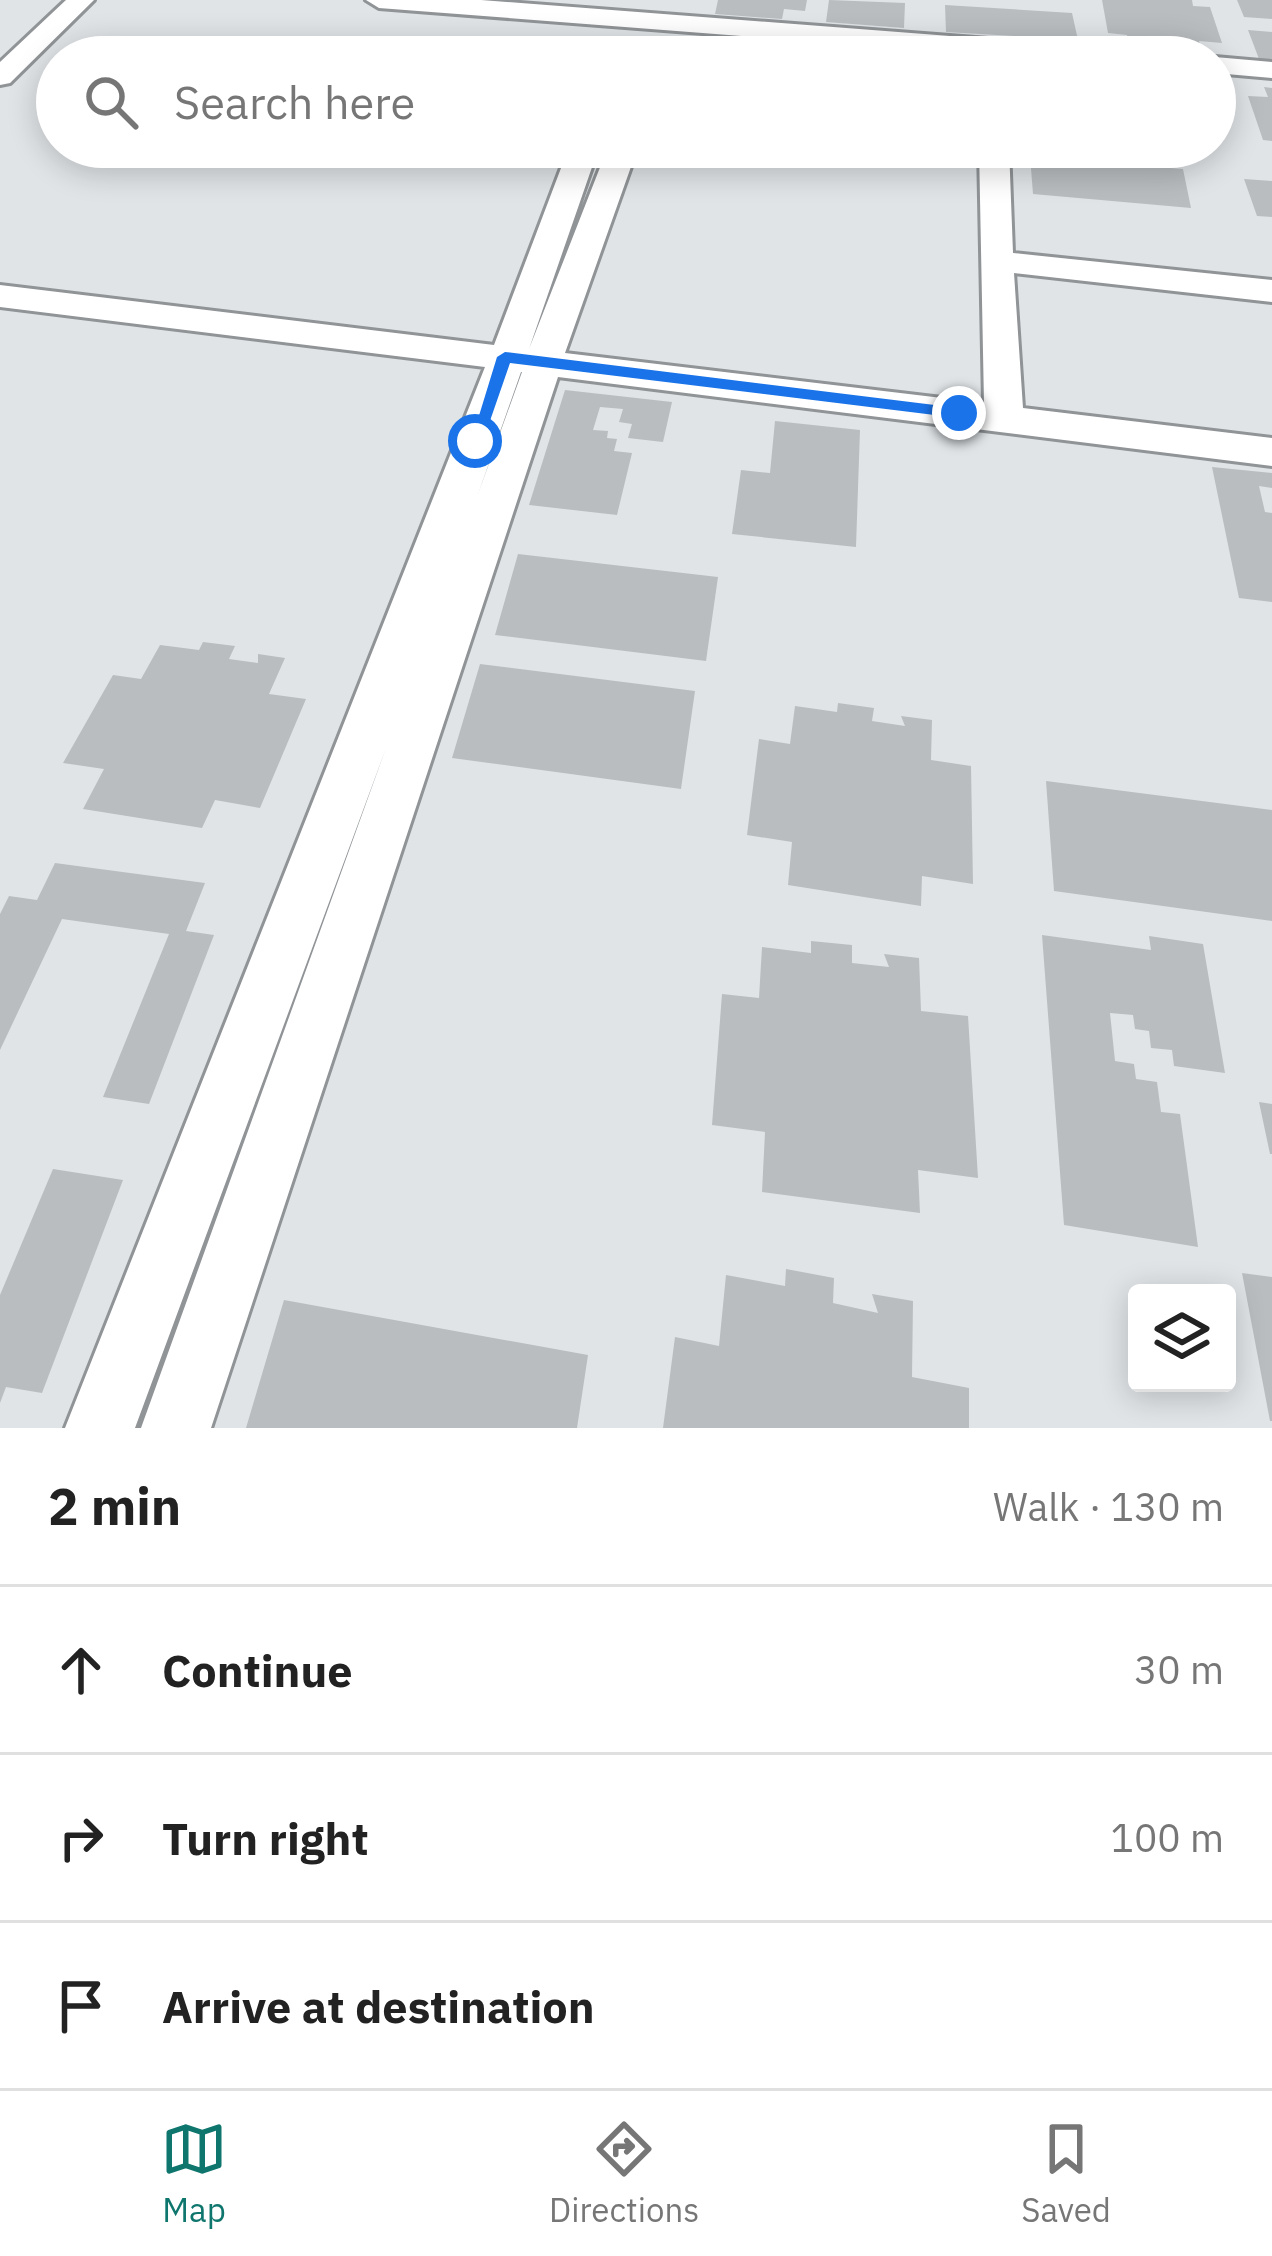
<!DOCTYPE html>
<html lang="en">
<head>
<meta charset="utf-8">
<style>
  :root { --surface:#fff; --page:#f6f6f6; --text:#222; --muted:#767676; --line:#e0e0e0; --accent:#0f766e }
  body { margin:0; font-family:"IBM Plex Sans",sans-serif; background:var(--page); color:var(--text) }
  .controls { position:absolute; right:36px; bottom:36px; display:grid; overflow:hidden; border-radius:12px; box-shadow:0 6px 30px #0003 }
  .controls button { width:108px; height:108px; display:grid; place-items:center; padding:0; border:0; border-bottom:3px solid var(--line); background:var(--surface); color:var(--text); font:60px sans-serif }
  .stop { position:absolute; width:36px; height:36px; margin:-27px; border:9px solid #1a73e8; border-radius:50%; background:#fff }
  .stop.end { background:#1a73e8; border-color:#fff; box-shadow:0 3px 12px #0008 }
  .list { margin:0; padding:0; list-style:none }
  h2 { display:flex; justify-content:space-between; align-items:center; height:156px; margin:0; padding:0 48px; font-size:51px }
  h2 small { font-size:39px; font-weight:400; color:var(--muted) }
  .list li { display:grid; grid-template-columns:78px 1fr auto; gap:36px; align-items:center; box-sizing:border-box; height:168px; padding:0 48px; border-top:3px solid var(--line) }
  .list b { display:block; font-size:45px; white-space:nowrap }
  .list em { font-size:39px; font-style:normal; color:var(--muted) }
  .icon { flex:none; width:66px; height:66px; fill:none; stroke:currentColor; stroke-width:2; stroke-linecap:round; stroke-linejoin:round }
  .map { position:relative; flex:none; width:1272px; height:1428px; overflow:hidden }
  .search { position:absolute; background:var(--surface); box-shadow:0 6px 30px #0003; left:36px; right:36px; top:36px; height:132px; display:flex; align-items:center; gap:30px; box-sizing:border-box; padding:0 42px; border-radius:66px; color:var(--muted); font-size:45px }
  .sheet { height:660px; background:var(--surface) }
  nav { display:flex; justify-content:space-around; align-items:center; box-sizing:border-box; height:168px; border-top:3px solid var(--line); background:var(--surface); font-size:33px; color:var(--muted) }
  nav a { display:grid; justify-items:center; gap:6px }
  nav .on { color:var(--accent) }
  .map>svg:first-child { display:block }
  .building { fill:#b9bdc0 }
  .lines { fill:none; stroke-linecap:round; stroke-linejoin:round }
  .minor-casing { stroke:#909497; stroke-width:6 }
  .minor { fill:#fff; fill-rule:evenodd }
  .route { fill:#1a73e8 }
</style>
</head>
<body>
<div class="map">
<svg width="1272" height="1428" viewBox="0 0 1272 1428">
  <rect width="100%" height="100%" fill="#e0e4e7"/>
  <path class="building" d="M718,0H807L805,11L784,9L782,19L715,14Z
    M829,0L905,3L904,28L826,22Z
    M1102,0H1192L1193,6L1210,7L1222,43L1199,41L1202,52L1129,46L1127,35L1108,33Z
    M1237,0H1272V19L1244,17Z
    M945,5L1072,13L1078,40L946,32Z
    M1248,30L1272,32V60L1259,59Z
    M1264,87L1272,88V141L1263,140L1248,96L1268,97Z
    M1030,156L1183,169L1191,208L1033,194Z
    M1244,179L1272,181V217L1257,216Z
    M565,390L672,402L663,442L628,438L632,424L619,422L623,409L600,407L593,430L608,431L607,438L617,439L614,451L632,453L617,515L529,505Z
    M775,421L860,430L856,547L732,534L741,470L770,473Z
    M1212,467L1272,473V488L1259,486L1265,512L1272,513V602L1239,598Z
    M518,554L718,577L706,661L495,635Z
    M203,642L235,646L229,659L258,663V654L285,658L269,694L306,699L260,808L215,800L202,828L83,809L104,769L63,763L113,675L141,679L160,645L199,650Z
    M480,664L695,691L681,789L452,758Z
    M838,703L874,708L872,721L905,726L901,716L932,720L931,760L971,766L973,884L922,876L921,906L788,885L792,842L747,835L759,739L790,744L795,706L837,712Z
    M1046,781L1272,810V921L1054,891Z
    M55,863L205,883L186,931L214,935L149,1104L103,1097L169,934L62,919L0,1050V914L9,896L37,900Z
    M1042,935L1151,950L1149,936L1203,944L1225,1073L1174,1066L1172,1050L1151,1048L1149,1031L1135,1029L1133,1015L1110,1013L1115,1061L1134,1064L1136,1079L1157,1082L1161,1112L1180,1114L1198,1247L1064,1225Z
    M811,941L852,945V963L889,967L884,954L919,958L921,1011L968,1016L978,1178L918,1170L920,1213L762,1192L765,1132L712,1125L722,994L759,998L762,947L811,953Z
    M1259,1102L1272,1104V1154H1270Z
    M53,1169L123,1180L42,1393L6,1387L0,1403V1295Z
    M786,1269L834,1278L833,1303L878,1313L872,1294L913,1301L912,1377L969,1388V1428H663L675,1337L719,1346L726,1275L785,1286Z
    M1242,1273L1272,1277V1421H1270Z
    M284,1300L588,1355L577,1428H246Z"/>
  <g class="lines">
    <defs>
      <path id="minor" d="M66,0H94L10,83L0,85V62Z
        M366,0H481L1120,49L1134,57H1013L379,8Z
        M1214,57H1215L1272,62V78L1215,73Z
        M569,147H599L529,349L608,147H638L565,353L984,403L979,147H1009L1013,253L1272,280V302L1014,273L1023,408L1272,438V466L558,377L211,1428H141L386,748L135,1428H65L485,367L0,307V285L494,345ZM521,372H522L477,497Z"/>
    </defs>
    <use href="#minor" class="minor-casing"/>
    <use href="#minor" class="minor"/>
  </g>
  <path class="route" d="M505,352L959,408L967,413L959,418L510,363L483,441L470,445L497,357Z"/>
</svg>
<div class="controls">
<button><svg class="icon" aria-label="layers" viewBox="0 0 24 24"><path d="M12 4l9 5-9 5-9-5zM3 14l9 5 9-5"/></svg></button>
</div>
<div class="stop" style="left:475px;top:441px"></div>
<div class="stop end" style="left:959px;top:413px"></div>
<div class="search"><svg class="icon" aria-label="search" viewBox="0 0 24 24"><circle cx="10" cy="10" r="6"/><path d="M15 15l6 6"/></svg>Search here</div>
</div>
<section class="sheet">
<h2>2 min<small>Walk · 130 m</small></h2>
<ul class="list">
<li><svg class="icon" aria-label="ahead" viewBox="0 0 24 24"><path d="M12 20V5M6 11l6-6 6 6"/></svg><div><b>Continue</b></div><em>30 m</em></li>
<li><svg class="icon" aria-label="right" viewBox="0 0 24 24"><path d="M7 20v-9h11M14 6l5 5-5 5"/></svg><div><b>Turn right</b></div><em>100 m</em></li>
<li><svg class="icon" aria-label="arrive" viewBox="0 0 24 24"><path d="M6 21V4h12l-3 4 3 4H6"/></svg><div><b>Arrive at destination</b></div></li>
</ul>
</section>
<nav>
<a class="on"><svg class="icon" aria-label="map" viewBox="0 0 24 24"><path d="M3 6l6-2 6 2 6-2v14l-6 2-6-2-6 2zM9 4v14M15 6v14"/></svg>Map</a>
<a><svg class="icon" aria-label="directions" viewBox="0 0 24 24"><path d="M12 3l9 9-9 9-9-9zM9 14v-3h6M13 9l2 2-2 2"/></svg>Directions</a>
<a><svg class="icon" aria-label="saved" viewBox="0 0 24 24"><path d="M7 4h10v16l-5-4-5 4z"/></svg>Saved</a>
</nav>
</body>
</html>
